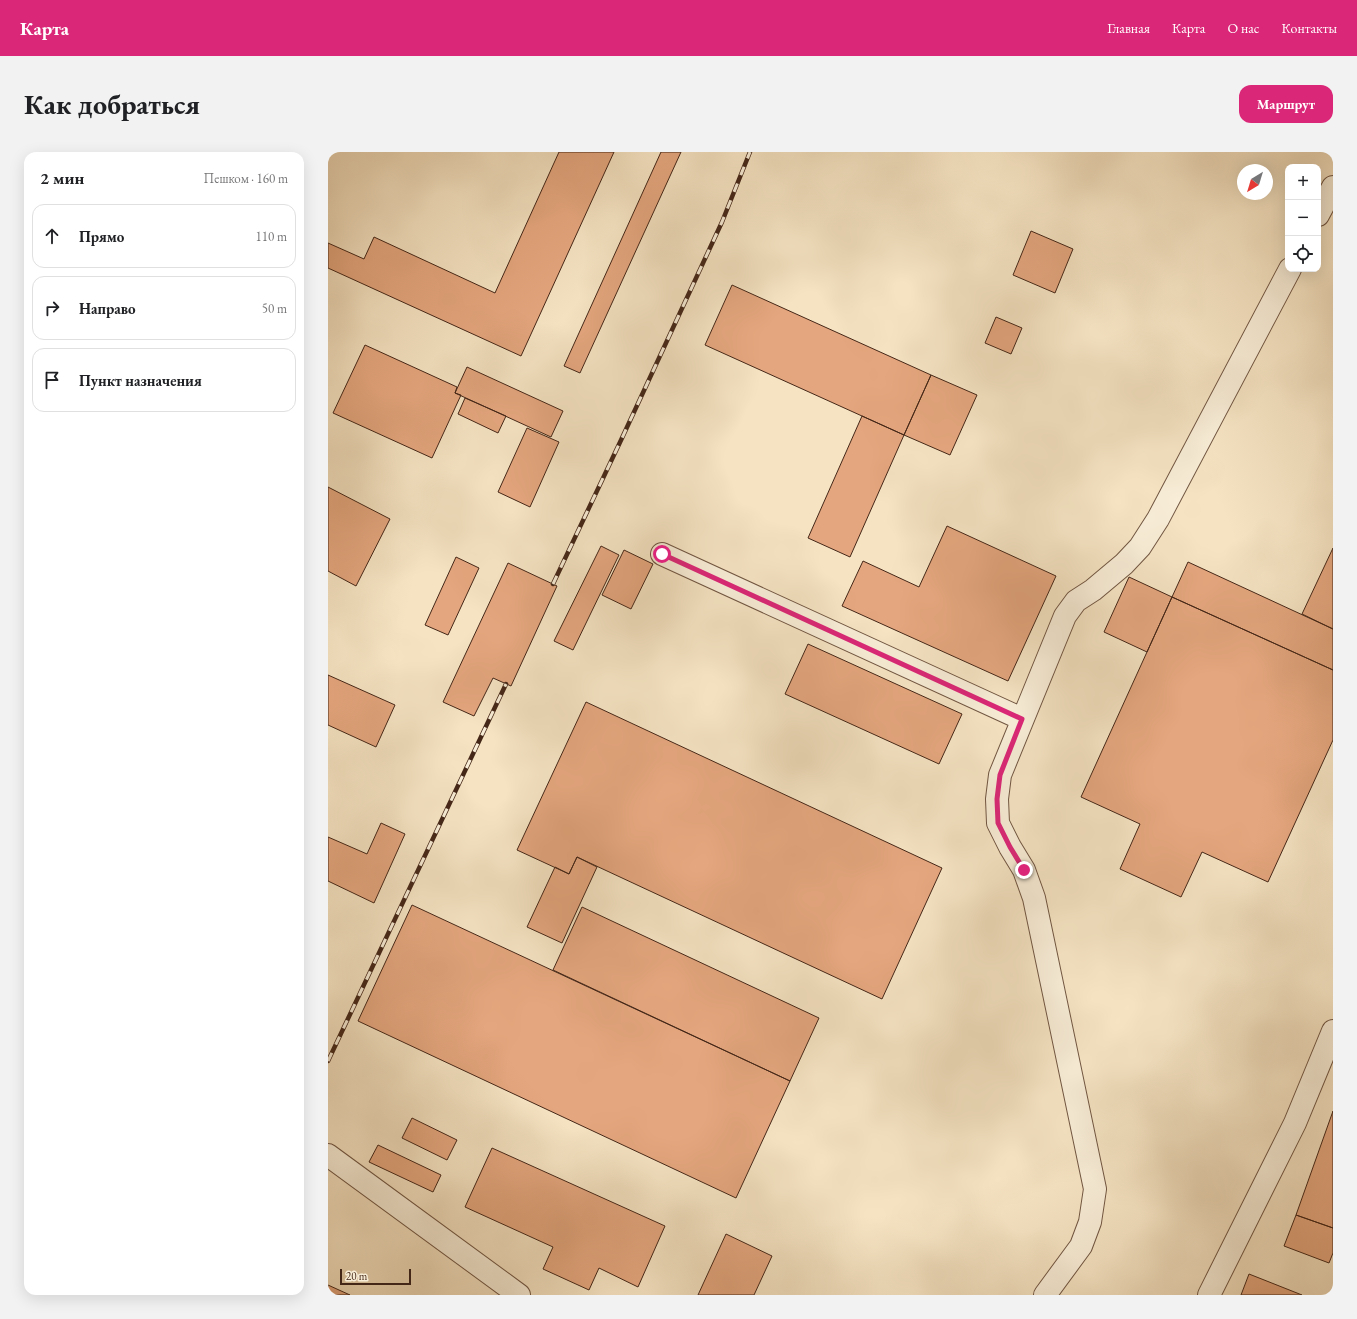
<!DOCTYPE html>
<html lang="ru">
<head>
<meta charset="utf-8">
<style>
  :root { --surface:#fff; --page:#f2f2f2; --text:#202124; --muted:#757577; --line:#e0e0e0; --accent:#db2777 }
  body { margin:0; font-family:"EB Garamond",serif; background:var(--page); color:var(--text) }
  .controls { position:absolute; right:12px; top:12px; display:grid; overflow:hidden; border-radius:8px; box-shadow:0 4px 16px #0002 }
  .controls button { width:36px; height:36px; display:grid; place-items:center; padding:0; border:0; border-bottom:1px solid var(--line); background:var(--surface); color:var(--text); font:20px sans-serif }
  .compass { position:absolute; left:909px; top:12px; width:36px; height:36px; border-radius:50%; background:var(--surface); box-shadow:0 4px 16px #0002; rotate:218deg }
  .scale { position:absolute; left:12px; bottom:10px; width:71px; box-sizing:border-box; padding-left:4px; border:2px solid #452718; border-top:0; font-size:11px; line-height:14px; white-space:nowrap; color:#452718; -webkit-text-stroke:3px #f8edd7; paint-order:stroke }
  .stop { position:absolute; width:12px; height:12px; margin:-9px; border:3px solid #db2777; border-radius:50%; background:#fff }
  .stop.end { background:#db2777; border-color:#fff; box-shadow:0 1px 4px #0008 }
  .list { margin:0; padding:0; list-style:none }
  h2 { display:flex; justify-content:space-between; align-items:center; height:52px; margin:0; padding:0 16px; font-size:17px }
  h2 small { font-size:13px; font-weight:400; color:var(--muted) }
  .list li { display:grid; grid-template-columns:26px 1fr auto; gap:12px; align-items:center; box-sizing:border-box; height:64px; margin:0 8px 8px; padding:0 8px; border:1px solid var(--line); border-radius:12px }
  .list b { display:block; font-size:15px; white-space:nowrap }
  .list em { font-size:13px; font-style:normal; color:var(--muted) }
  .icon { flex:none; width:22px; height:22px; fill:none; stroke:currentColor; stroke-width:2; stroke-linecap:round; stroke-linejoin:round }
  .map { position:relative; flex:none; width:1005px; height:1143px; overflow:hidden; border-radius:12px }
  header { display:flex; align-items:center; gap:24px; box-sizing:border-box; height:56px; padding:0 20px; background:var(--accent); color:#fff }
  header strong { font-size:19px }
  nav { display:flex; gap:22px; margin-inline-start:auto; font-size:14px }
  .intro { display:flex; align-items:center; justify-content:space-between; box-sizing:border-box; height:96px; padding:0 24px }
  h1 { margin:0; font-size:28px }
  .button { padding:10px 18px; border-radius:12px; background:var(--accent); color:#fff; font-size:14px; font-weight:700 }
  main { display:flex; gap:24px; padding:0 24px }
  aside { flex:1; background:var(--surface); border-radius:12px; box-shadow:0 4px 16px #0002 }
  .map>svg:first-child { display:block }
  .building { fill:#e4a67e; stroke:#452718 }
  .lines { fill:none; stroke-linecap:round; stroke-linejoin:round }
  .minor-casing { stroke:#715642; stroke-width:24 }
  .minor { stroke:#f8edd7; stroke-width:22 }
  .rail-casing { stroke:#452718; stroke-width:4.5 }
  .rail { stroke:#f8edd7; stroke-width:3; stroke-dasharray:9; stroke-linecap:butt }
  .route { stroke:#db2777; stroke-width:5 }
</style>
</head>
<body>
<header>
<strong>Карта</strong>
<nav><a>Главная</a><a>Карта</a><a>О нас</a><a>Контакты</a></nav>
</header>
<div class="intro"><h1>Как добраться</h1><a class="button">Маршрут</a></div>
<main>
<aside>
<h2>2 мин<small>Пешком · 160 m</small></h2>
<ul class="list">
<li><svg class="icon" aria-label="ahead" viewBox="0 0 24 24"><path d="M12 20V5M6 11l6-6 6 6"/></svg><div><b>Прямо</b></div><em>110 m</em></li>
<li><svg class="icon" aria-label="right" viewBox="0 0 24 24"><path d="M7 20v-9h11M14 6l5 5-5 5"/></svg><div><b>Направо</b></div><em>50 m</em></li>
<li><svg class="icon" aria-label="arrive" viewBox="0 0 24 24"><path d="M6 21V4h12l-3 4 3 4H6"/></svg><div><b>Пункт назначения</b></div></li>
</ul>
</aside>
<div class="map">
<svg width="1005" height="1143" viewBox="0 0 1005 1143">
  <rect width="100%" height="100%" fill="#f5e3c2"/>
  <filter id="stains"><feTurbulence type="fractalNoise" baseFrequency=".005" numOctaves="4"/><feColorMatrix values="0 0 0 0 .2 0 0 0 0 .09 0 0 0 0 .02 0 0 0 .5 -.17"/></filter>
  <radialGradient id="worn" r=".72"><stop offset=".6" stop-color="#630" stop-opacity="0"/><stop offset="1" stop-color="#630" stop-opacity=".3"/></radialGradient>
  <path class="building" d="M231,0H286L193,204L0,116V91L36,107L46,85L167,141Z
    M333,0H353L252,221L236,214Z
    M703,79L745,97L727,141L685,123Z
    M404,133L603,223L576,283L377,193Z
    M668,165L694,176L683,202L657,191Z
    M37,193L129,235L127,241L133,243L104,306L5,261Z
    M139,215L235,259L223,285L127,241Z
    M603,223L649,243L622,303L576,283Z
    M137,246L178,264L170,281L130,262Z
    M534,264L576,283L522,405L480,386Z
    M199,276L231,290L202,355L170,340Z
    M0,335L62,367L28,434L0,419Z
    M619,374L728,424L680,529L514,454L535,409L591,435Z
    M273,394L291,403L245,498L226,489Z
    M1005,396V477L974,462Z
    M296,398L325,412L303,457L274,443Z
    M128,405L151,416L120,483L97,473Z
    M860,410L1005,477V518L844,445Z
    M180,411L229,434L183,534L165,526L146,564L115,550Z
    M801,425L844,445L819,500L776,480Z
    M844,445L1005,518V588L940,730L874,700L853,745L792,717L812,672L753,645Z
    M480,492L634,562L611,612L457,542Z
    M0,523L67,553L48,595L0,573Z
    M258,550L614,716L554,847L249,705L241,722L189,698Z
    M53,671L77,682L46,751L0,729V685L39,702Z
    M249,705L269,715L234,791L199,775L227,715L241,722Z
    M84,753L462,929L408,1046L30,869Z
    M254,755L491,866L462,929L225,818Z
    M1005,959V1076L968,1063Z
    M84,966L129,988L119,1008L74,986Z
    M50,993L113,1023L105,1040L41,1010Z
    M164,996L337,1074L310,1135L271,1116L261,1138L215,1117L225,1095L137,1055Z
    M968,1063L1005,1076V1101L1001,1111L956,1094Z
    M398,1082L444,1104L426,1143H370Z
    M921,1122L974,1143H913Z
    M0,1133L22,1143H0Z"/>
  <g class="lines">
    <defs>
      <path id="minor" d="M990,63L1005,35
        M334,402L694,567
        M0,1003L191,1143
        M717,1143L753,1094L762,1070L767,1037L706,746L696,718L682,695L670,671L669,647L672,623L737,464L748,449L765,438L796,412L812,395L830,367L962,117
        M881,1143L967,971L1005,879"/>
    </defs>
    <use href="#minor" class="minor-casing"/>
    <use href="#minor" class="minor"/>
    <defs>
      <path id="rail" d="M225,432L294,286L394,70L422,0
        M0,909L178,532"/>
    </defs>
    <use href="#rail" class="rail-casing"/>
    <use href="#rail" class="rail"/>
  </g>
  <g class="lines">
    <path class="route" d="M334,402L694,567L672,623L669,647L670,671L682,695L696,718"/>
  </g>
  <rect width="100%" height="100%" filter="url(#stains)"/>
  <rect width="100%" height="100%" fill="url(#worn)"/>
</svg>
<div class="controls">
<button>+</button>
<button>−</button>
<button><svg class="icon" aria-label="locate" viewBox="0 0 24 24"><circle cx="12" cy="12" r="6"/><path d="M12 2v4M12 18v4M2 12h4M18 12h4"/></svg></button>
</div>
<svg class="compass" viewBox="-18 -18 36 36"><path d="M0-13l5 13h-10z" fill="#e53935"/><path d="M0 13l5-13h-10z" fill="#757577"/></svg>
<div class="scale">20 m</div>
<div class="stop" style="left:334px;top:402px"></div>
<div class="stop end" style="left:696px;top:718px"></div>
</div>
</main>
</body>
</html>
